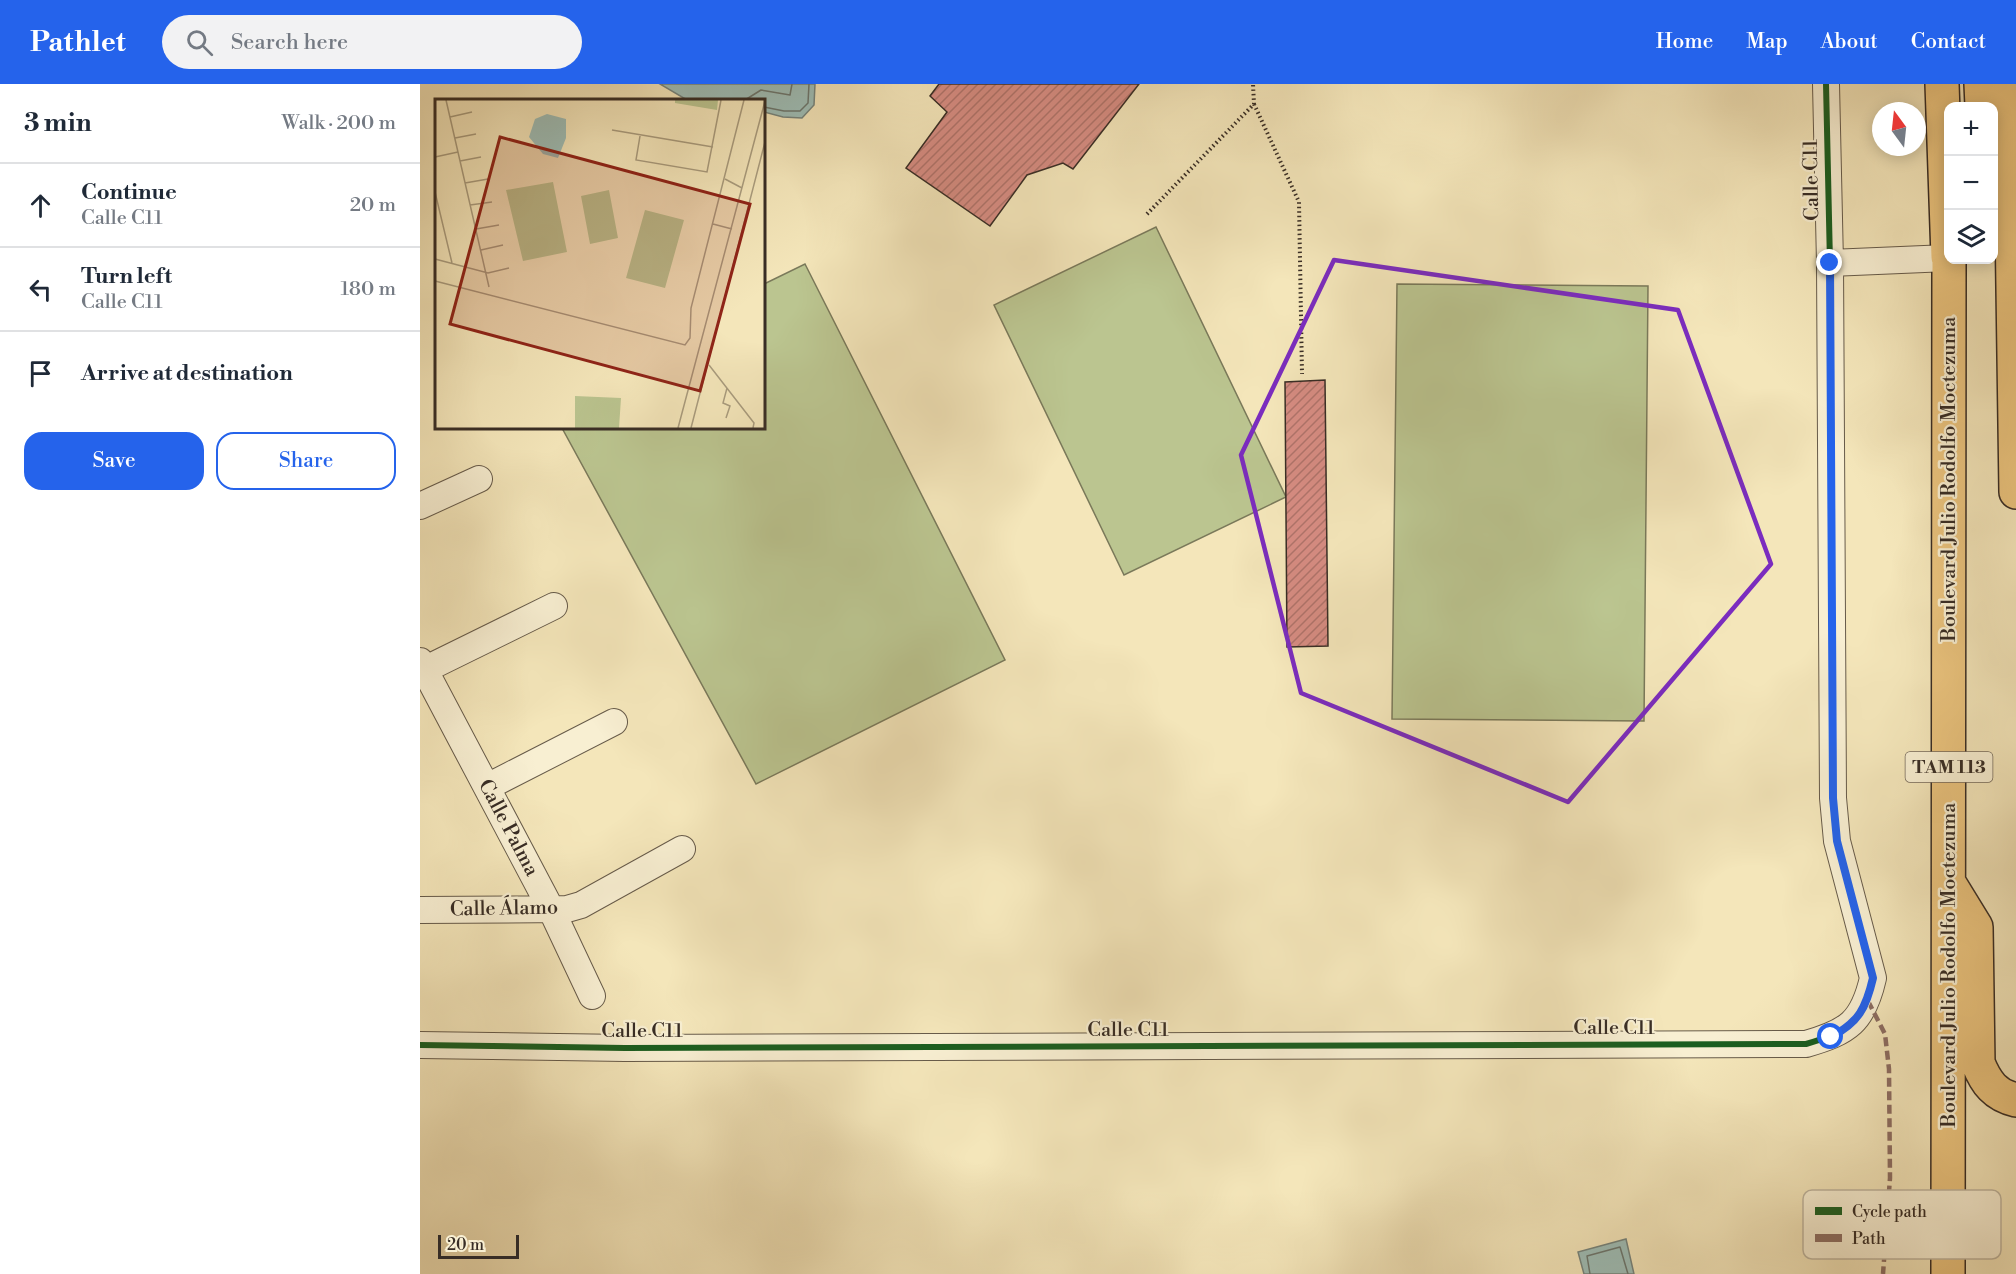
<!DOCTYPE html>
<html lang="en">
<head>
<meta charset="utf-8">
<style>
  :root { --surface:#fff; --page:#f2f2f3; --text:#1f2937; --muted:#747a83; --line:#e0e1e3; --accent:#2563eb }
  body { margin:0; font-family:"Libre Bodoni",serif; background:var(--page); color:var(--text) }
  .controls { position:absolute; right:18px; top:18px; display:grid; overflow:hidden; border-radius:12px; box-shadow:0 3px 15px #0003 }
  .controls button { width:54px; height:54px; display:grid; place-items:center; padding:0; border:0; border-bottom:2px solid var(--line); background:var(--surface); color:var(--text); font:30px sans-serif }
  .compass { position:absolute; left:1452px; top:18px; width:54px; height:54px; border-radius:50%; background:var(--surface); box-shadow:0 3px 15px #0003; rotate:345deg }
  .scale { position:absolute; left:18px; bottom:15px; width:81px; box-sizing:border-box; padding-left:6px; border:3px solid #382d25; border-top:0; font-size:16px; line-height:21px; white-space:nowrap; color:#382d25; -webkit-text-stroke:4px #f8efd2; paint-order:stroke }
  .stop { position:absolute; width:18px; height:18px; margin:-14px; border:4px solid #2563eb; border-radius:50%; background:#fff }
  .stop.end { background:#2563eb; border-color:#fff; box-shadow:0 2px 6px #0008 }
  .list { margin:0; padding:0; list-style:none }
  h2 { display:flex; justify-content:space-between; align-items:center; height:78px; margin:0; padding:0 24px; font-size:26px }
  h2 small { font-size:20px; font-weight:400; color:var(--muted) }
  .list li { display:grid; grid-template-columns:39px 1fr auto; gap:18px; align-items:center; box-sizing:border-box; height:84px; padding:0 24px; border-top:2px solid var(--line) }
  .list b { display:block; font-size:22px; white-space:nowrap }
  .list p { margin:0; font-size:20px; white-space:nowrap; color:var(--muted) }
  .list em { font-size:20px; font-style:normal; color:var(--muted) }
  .actions { display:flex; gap:12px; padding:18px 24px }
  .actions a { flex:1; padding:14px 0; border:2px solid var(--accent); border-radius:18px; text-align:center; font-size:21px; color:var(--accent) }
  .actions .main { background:var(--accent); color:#fff }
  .icon { flex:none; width:33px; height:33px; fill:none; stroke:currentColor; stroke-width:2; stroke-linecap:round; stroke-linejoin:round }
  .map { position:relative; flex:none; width:1596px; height:1190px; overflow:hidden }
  header { display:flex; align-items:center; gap:36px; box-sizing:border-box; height:84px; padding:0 30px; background:var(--accent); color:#fff }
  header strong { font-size:28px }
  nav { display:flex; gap:33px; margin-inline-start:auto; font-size:21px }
  .search { width:420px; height:54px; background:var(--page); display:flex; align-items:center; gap:15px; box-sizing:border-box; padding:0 21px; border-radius:33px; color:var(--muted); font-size:22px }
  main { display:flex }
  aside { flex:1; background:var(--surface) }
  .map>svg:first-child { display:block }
  .pitch { fill:#bbc590; stroke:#7a795a; stroke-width:1.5 }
  .water { fill:#9ebeb7; stroke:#75847d; stroke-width:1.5 }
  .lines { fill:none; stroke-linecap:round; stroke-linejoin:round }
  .shore { stroke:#6b766e; stroke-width:1.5 }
  .building { fill:url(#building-hatch); stroke:#382d25; stroke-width:1.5 }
  .street-casing { stroke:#675b4a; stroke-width:28 }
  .highway-casing { stroke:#382d25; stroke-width:36 }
  .path { stroke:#382d25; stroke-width:4; stroke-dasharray:1.5 3; stroke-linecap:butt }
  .street { stroke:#f8efd2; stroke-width:26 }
  .highway { stroke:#eac37d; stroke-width:33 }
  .quiet { stroke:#8d6e63; stroke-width:4.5; stroke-dasharray:9 4.5; stroke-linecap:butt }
  .cycleway-casing { stroke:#f8efd2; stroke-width:10 }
  .cycleway { stroke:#1b5e20; stroke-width:6 }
  .route { stroke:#2563eb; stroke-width:8 }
  .marked { fill:none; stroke:#7b2cbf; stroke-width:4.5; stroke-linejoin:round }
  .labels { text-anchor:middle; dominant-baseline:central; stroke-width:4.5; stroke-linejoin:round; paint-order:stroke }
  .shield { fill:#f8efd2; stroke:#726759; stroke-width:1.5 }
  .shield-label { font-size:18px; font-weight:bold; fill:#382d25 }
  .street-label { font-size:20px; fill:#382d25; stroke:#f8efd2 }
  .inset-road { fill:none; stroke:#a99c7e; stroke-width:1.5 }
  .view { fill:#8f2418; fill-opacity:0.15; stroke:#8f2418; stroke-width:3 }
  .inset-edge { fill:none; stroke:#382d25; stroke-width:3 }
  .key { fill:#f8efd2; stroke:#beb59e; stroke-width:1.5 }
  .key-label { font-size:16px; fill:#382d25 }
</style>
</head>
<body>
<header>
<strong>Pathlet</strong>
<div class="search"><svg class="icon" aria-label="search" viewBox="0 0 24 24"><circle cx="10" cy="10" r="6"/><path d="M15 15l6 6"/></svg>Search here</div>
<nav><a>Home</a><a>Map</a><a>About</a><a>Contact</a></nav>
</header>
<main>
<aside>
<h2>3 min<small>Walk · 200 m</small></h2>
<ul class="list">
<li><svg class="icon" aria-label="ahead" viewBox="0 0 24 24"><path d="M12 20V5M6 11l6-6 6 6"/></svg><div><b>Continue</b><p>Calle C11</p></div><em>20 m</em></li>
<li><svg class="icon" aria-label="left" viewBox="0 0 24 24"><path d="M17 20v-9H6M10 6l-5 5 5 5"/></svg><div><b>Turn left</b><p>Calle C11</p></div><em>180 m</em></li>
<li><svg class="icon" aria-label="arrive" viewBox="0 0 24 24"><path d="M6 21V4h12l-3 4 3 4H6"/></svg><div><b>Arrive at destination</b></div></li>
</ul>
<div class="actions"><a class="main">Save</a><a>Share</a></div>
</aside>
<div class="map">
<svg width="1596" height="1190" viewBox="0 0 1596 1190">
  <defs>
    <pattern id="building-hatch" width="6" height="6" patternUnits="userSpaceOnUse" patternTransform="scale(1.5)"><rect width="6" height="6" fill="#d68c82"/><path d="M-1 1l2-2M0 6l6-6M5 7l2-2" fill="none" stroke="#af736a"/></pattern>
  </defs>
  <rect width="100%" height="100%" fill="#f4e6ba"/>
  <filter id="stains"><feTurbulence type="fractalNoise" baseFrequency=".00333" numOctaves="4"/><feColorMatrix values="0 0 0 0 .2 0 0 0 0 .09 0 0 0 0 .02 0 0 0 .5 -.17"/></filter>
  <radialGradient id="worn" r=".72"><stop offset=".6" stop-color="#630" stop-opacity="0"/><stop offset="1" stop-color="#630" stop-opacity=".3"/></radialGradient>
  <path class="pitch" d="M736,143L866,413L704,491L574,221Z
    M385,180L585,576L336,700L142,344H344V200Z
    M977,200L1228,202L1224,637L972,635Z"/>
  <path class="water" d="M240,0H395L394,21L382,34L363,33L344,28V16H267Z
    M1206,1155L1214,1190H1164L1158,1168Z"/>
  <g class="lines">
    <path class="shore" d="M325,16L341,6L370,11L372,0
      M344,23L364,27H380L388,19L389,0
      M1170,1190L1167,1172L1200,1163L1208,1190"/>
  </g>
  <path class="building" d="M519,0H719L653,85L643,79L607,91L570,142L486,84L527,28L510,12Z
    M905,296L908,562L867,563L865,298Z"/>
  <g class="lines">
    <defs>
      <path id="street" d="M1410,179L1528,174
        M0,422L59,395
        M0,577L131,825L172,912
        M4,586L134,522
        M67,703L194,638
        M0,826L147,825L161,821L262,765
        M0,961L205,964L1386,960C1428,948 1443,938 1453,894L1417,757L1413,714L1410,179L1406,0"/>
      <path id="highway" d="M1522,0L1528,173
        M1561,0L1562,22
        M1590,0L1596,408
        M1529,799L1556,843L1558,979C1566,999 1575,1011 1596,1016
        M1528,1190L1529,176"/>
    </defs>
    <use href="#street" class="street-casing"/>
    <use href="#highway" class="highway-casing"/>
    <path class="path" d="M834,20L879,118L882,290
      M727,130L834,20L833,0"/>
    <use href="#street" class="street"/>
    <use href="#highway" class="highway"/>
    <path class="quiet" d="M1448,917L1465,950L1469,985L1470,1094L1463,1190"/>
    <defs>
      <path id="cycleway" d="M0,961L205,964L1386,960C1428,948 1443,938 1453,894L1417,757L1413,714L1410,179L1406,0"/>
    </defs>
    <use href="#cycleway" class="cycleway-casing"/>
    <use href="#cycleway" class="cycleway"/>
  </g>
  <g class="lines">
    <path class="route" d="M1410,179L1413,714L1417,757L1453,894C1446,924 1439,938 1411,953"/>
  </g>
  <path class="marked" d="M914,176L1258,226L1351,480L1148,718L881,609L821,371Z"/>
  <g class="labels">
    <rect class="shield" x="1485.5" y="668" width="87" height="30" rx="4.5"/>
    <g class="shield-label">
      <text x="1529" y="683">TAM 113</text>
    </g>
    <g class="street-label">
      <text transform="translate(1392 96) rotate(-91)">Calle C11</text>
      <text transform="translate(1529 395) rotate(-90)">Boulevard Julio Rodolfo Moctezuma</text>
      <text transform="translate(88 744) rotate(62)">Calle Palma</text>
      <text transform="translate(84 825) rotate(-1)">Calle Álamo</text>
      <text transform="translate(1529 881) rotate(-90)">Boulevard Julio Rodolfo Moctezuma</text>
      <text x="1194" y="944">Calle C11</text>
      <text x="708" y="946">Calle C11</text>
      <text x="222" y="947">Calle C11</text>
    </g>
  </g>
  <g transform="translate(15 15)">
    <rect width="330" height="330" fill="#f4e6ba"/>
    <path d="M240,1H283L282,11L240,4Z" fill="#bbc590"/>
    <path d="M118,83L132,153L88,162L71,91ZM174,91L183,139L155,145L146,97ZM210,111L249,121L230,189L191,179ZM140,297L186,299L184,329H140Z" fill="#bbc590"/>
    <path d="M112,15L131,20V39L123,59L108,55L94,38L100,20Z" fill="#9ebeb7"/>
    <path class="inset-road" d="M11,1L54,188M15,18L37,13M177,31L278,48M205,37L201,61L272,73L286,1M20,39L41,35M0,58L23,53M25,62L46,58M290,80L307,89M30,84L53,80M0,93L17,164M35,106L57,103M278,125L297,130M41,130L64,126M46,151L68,146M0,160L53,174L74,169M0,182L250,246L255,239L256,209L309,1M274,266L319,324L318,329M291,319L295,307L288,304L292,289M243,329L330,2M256,329L330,43"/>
    <path class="view" d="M65,38L315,105L265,292L15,225Z"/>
    <rect width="330" height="330" class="inset-edge"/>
  </g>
  <rect x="1383" y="1106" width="198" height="69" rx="9" class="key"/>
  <rect x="1395" y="1123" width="27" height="8" fill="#1b5e20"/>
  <rect x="1395" y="1150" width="27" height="8" fill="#8d6e63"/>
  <g class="key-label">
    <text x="1432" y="1133">Cycle path</text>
    <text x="1432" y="1160">Path</text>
  </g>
  <rect width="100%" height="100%" filter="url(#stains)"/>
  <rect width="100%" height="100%" fill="url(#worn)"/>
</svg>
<div class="controls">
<button>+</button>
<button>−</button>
<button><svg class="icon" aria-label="layers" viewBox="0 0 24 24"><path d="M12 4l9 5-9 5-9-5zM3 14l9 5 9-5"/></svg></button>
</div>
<svg class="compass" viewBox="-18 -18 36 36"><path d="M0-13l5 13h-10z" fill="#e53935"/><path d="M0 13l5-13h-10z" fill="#747a83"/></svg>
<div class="scale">20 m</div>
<div class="stop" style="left:1411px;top:953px"></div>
<div class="stop end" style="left:1410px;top:179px"></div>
</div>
</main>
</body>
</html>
